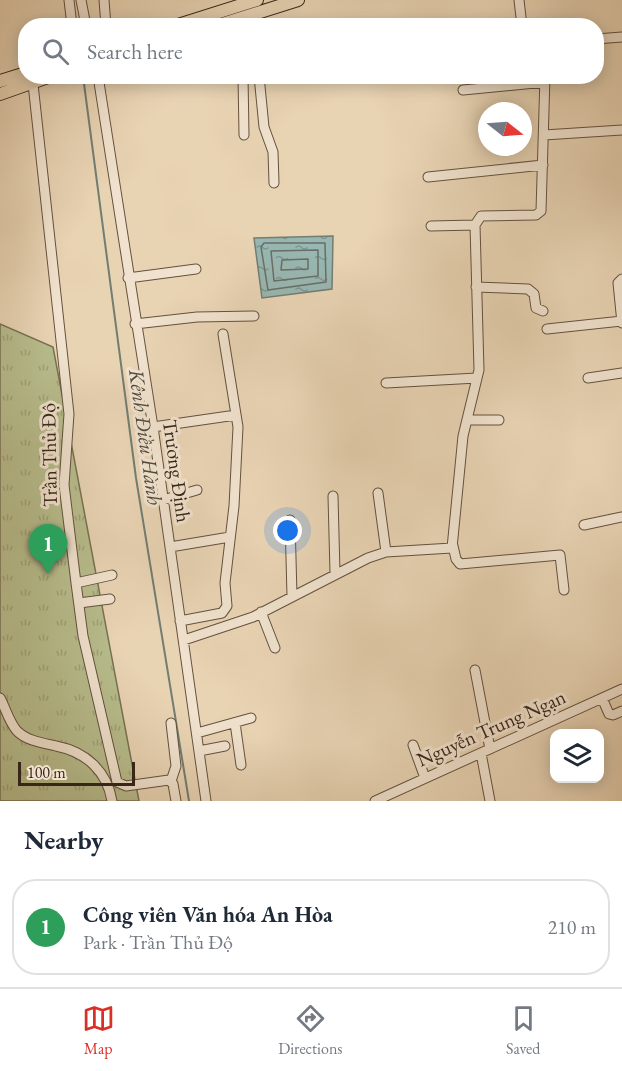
<!DOCTYPE html>
<html lang="en">
<head>
<meta charset="utf-8">
<style>
  :root { --surface:#fff; --page:#f6f6f7; --text:#1f2937; --muted:#747a83; --line:#e0e1e3; --accent:#d93025 }
  body { margin:0; font-family:"EB Garamond",serif; background:var(--page); color:var(--text) }
  .controls { position:absolute; right:18px; bottom:18px; display:grid; overflow:hidden; border-radius:12px; box-shadow:0 3px 15px #0003 }
  .controls button { width:54px; height:54px; display:grid; place-items:center; padding:0; border:0; border-bottom:2px solid var(--line); background:var(--surface); color:var(--text); font:30px sans-serif }
  .compass { position:absolute; left:478px; top:102px; width:54px; height:54px; border-radius:50%; background:var(--surface); box-shadow:0 3px 15px #0003; rotate:107deg }
  .scale { position:absolute; left:18px; bottom:15px; width:117px; box-sizing:border-box; padding-left:6px; border:3px solid #382618; border-top:0; font-size:16px; line-height:21px; white-space:nowrap; color:#382618; -webkit-text-stroke:4px #f0e2ce; paint-order:stroke }
  .you { position:absolute; left:288px; top:531px; width:21px; height:21px; margin:-15px; border:4px solid #fff; border-radius:50%; background:#1a73e8; box-shadow:0 0 0 9px #1a73e833 }
  .badge { display:grid; place-items:center; width:39px; height:39px; border-radius:50%; background:var(--accent); color:#fff; font-size:20px; font-weight:700 }
  .pin { position:absolute; translate:-50% -50px; filter:drop-shadow(0 2px 3px #0008) }
  .pin::after { content:''; position:absolute; top:32px; width:21px; height:18px; background:inherit; clip-path:polygon(0 0,100% 0,50% 100%) }
  .list { margin:0; padding:0; list-style:none }
  h2 { display:flex; justify-content:space-between; align-items:center; height:78px; margin:0; padding:0 24px; font-size:26px }
  h2 small { font-size:20px; font-weight:400; color:var(--muted) }
  .list li { display:grid; grid-template-columns:39px 1fr auto; gap:18px; align-items:center; box-sizing:border-box; height:96px; margin:0 12px 12px; padding:0 12px; border:2px solid var(--line); border-radius:24px }
  .list b { display:block; font-size:22px; white-space:nowrap }
  .list p { margin:0; font-size:20px; white-space:nowrap; color:var(--muted) }
  .list em { font-size:20px; font-style:normal; color:var(--muted) }
  .icon { flex:none; width:33px; height:33px; fill:none; stroke:currentColor; stroke-width:2; stroke-linecap:round; stroke-linejoin:round }
  .map { position:relative; flex:none; width:622px; height:801px; overflow:hidden }
  .search { position:absolute; background:var(--surface); box-shadow:0 3px 15px #0003; left:18px; right:18px; top:18px; height:66px; display:flex; align-items:center; gap:15px; box-sizing:border-box; padding:0 21px; border-radius:24px; color:var(--muted); font-size:22px }
  .sheet { height:186px; background:var(--surface) }
  nav { display:flex; justify-content:space-around; align-items:center; box-sizing:border-box; height:84px; border-top:2px solid var(--line); background:var(--surface); font-size:16px; color:var(--muted) }
  nav a { display:grid; justify-items:center; gap:3px }
  nav .on { color:var(--accent) }
  .map>svg:first-child { display:block }
  .park { fill:url(#park-tufts); stroke:#787152; stroke-width:1.5 }
  .water { fill:url(#water-ripples); stroke:#727d74; stroke-width:1.5 }
  .lines { fill:none; stroke-linecap:round; stroke-linejoin:round }
  .shore { stroke:#686e65; stroke-width:1.5 }
  .stream { stroke:#727d74; stroke-width:2 }
  .minor-casing { stroke:#64513f; stroke-width:11 }
  .major-casing { stroke:#382618; stroke-width:14 }
  .minor { stroke:#f0e2ce; stroke-width:9 }
  .major { stroke:#e8d3b3; stroke-width:12 }
  .labels { text-anchor:middle; dominant-baseline:central; stroke-width:6; stroke-linejoin:round; paint-order:stroke }
  .street-label { font-size:20px; fill:#382618; stroke:#f0e2ce }
  .water-label { font-size:21px; font-style:italic; fill:#504a3e; stroke:#f0e2ce }
</style>
</head>
<body>
<div class="map">
<svg width="622" height="801" viewBox="0 0 622 801">
  <defs>
    <pattern id="park-tufts" width="24" height="20" patternUnits="userSpaceOnUse" patternTransform="scale(1.5)"><rect width="24" height="20" fill="#b7bc8c"/><path d="M3 7l-1-3M5 7V3M7 7l1-3M15 17l-1-3M17 17v-4M19 17l1-3" fill="none" stroke="#9ea178"/></pattern>
    <pattern id="water-ripples" width="26" height="14" patternUnits="userSpaceOnUse" patternTransform="scale(1.5)"><rect width="26" height="14" fill="#98b7b2"/><path d="M2 4q2-2 4 0t4 0M15 11q2-2 4 0t4 0" fill="none" stroke="#7d9590"/></pattern>
  </defs>
  <rect width="100%" height="100%" fill="#e8d3b3"/>
  <filter id="stains"><feTurbulence type="fractalNoise" baseFrequency=".00333" numOctaves="4"/><feColorMatrix values="0 0 0 0 .2 0 0 0 0 .09 0 0 0 0 .02 0 0 0 .5 -.17"/></filter>
  <radialGradient id="worn" r=".72"><stop offset=".6" stop-color="#630" stop-opacity="0"/><stop offset="1" stop-color="#630" stop-opacity=".3"/></radialGradient>
  <path class="park" d="M0,324L53,347L139,801H0Z"/>
  <path class="water" d="M333,236L332,289L262,298L254,238Z"/>
  <g class="lines">
    <path class="shore" d="M264,243H325L326,282L268,290L261,247Z
      M318,250V276L274,281L271,251Z
      M308,259V269L281,270L282,260Z"/>
    <path class="stream" d="M83,76L136,478L189,801"/>
    <defs>
      <path id="minor" d="M69,0L72,26
        M81,0L86,26
        M104,0L106,26
        M519,0L522,26
        M596,39L622,37
        M98,76L153,427L206,801
        M243,76L244,135
        M259,76L264,127L273,152L274,183
        M33,84L69,414L64,485L76,583L83,636L117,782L126,786L169,780L173,784L176,801
        M463,90L545,82
        M544,135L622,130
        M428,177L543,165
        M431,226L475,225
        M128,278L196,269
        M622,279L618,283L622,323
        M476,287L528,289L534,294L536,308L543,311
        M135,324L197,317L254,316
        M547,329L622,321
        M588,378L622,373
        M386,383L477,378
        M467,420H499
        M153,427L236,415
        M378,493L386,552
        M333,496L335,573
        M163,500L197,490
        M290,520L292,596
        M584,525L622,517
        M453,546L456,559L460,564L560,555L564,590
        M170,547L230,537
        M76,583L112,575
        M79,603L110,599
        M261,612L275,648
        M180,621L222,613L227,606L225,583L234,506L238,427L223,334
        M184,640L253,617L368,558L386,552L452,548L463,436L479,370L475,225L481,216L536,215L541,211L545,76
        M475,670L490,749
        M0,698C6,709 9,722 17,731C27,741 43,743 56,746C86,752 107,771 112,801
        M602,698L609,714L613,715L622,711
        M171,723L176,766L171,781
        M235,723L241,765
        M197,733L251,718
        M413,745L425,778
        M199,751L225,746
        M481,753L490,801
        M375,801L622,689"/>
      <path id="major" d="M175,26L257,0
        M216,26L298,0
        M0,81L26,73
        M0,94L51,76"/>
    </defs>
    <use href="#minor" class="minor-casing"/>
    <use href="#major" class="major-casing"/>
    <use href="#minor" class="minor"/>
    <use href="#major" class="major"/>
  </g>
  <g class="labels">
    <g class="street-label">
      <text transform="translate(49 455) rotate(-91)">Trần Thủ Độ</text>
      <text transform="translate(177 471) rotate(82)">Trương Định</text>
      <text transform="translate(491 728) rotate(-24)">Nguyễn Trung Ngạn</text>
    </g>
    <g class="water-label">
      <text transform="translate(146 437) rotate(82)">Kênh Điều Hành</text>
    </g>
  </g>
  <rect width="100%" height="100%" filter="url(#stains)"/>
  <rect width="100%" height="100%" fill="url(#worn)"/>
</svg>
<div class="controls">
<button><svg class="icon" aria-label="layers" viewBox="0 0 24 24"><path d="M12 4l9 5-9 5-9-5zM3 14l9 5 9-5"/></svg></button>
</div>
<svg class="compass" viewBox="-18 -18 36 36"><path d="M0-13l5 13h-10z" fill="#e53935"/><path d="M0 13l5-13h-10z" fill="#747a83"/></svg>
<div class="scale">100 m</div>
<div class="you"></div>
<div class="pin badge" style="left:48px;top:574px;background:#2e9e5b">1</div>
<div class="search"><svg class="icon" aria-label="search" viewBox="0 0 24 24"><circle cx="10" cy="10" r="6"/><path d="M15 15l6 6"/></svg>Search here</div>
</div>
<section class="sheet">
<h2>Nearby<small></small></h2>
<ul class="list">
<li><span class="badge" style="background:#2e9e5b">1</span><div><b>Công viên Văn hóa An Hòa</b><p>Park · Trần Thủ Độ</p></div><em>210 m</em></li>
</ul>
</section>
<nav>
<a class="on"><svg class="icon" aria-label="map" viewBox="0 0 24 24"><path d="M3 6l6-2 6 2 6-2v14l-6 2-6-2-6 2zM9 4v14M15 6v14"/></svg>Map</a>
<a><svg class="icon" aria-label="directions" viewBox="0 0 24 24"><path d="M12 3l9 9-9 9-9-9zM9 14v-3h6M13 9l2 2-2 2"/></svg>Directions</a>
<a><svg class="icon" aria-label="saved" viewBox="0 0 24 24"><path d="M7 4h10v16l-5-4-5 4z"/></svg>Saved</a>
</nav>
</body>
</html>
